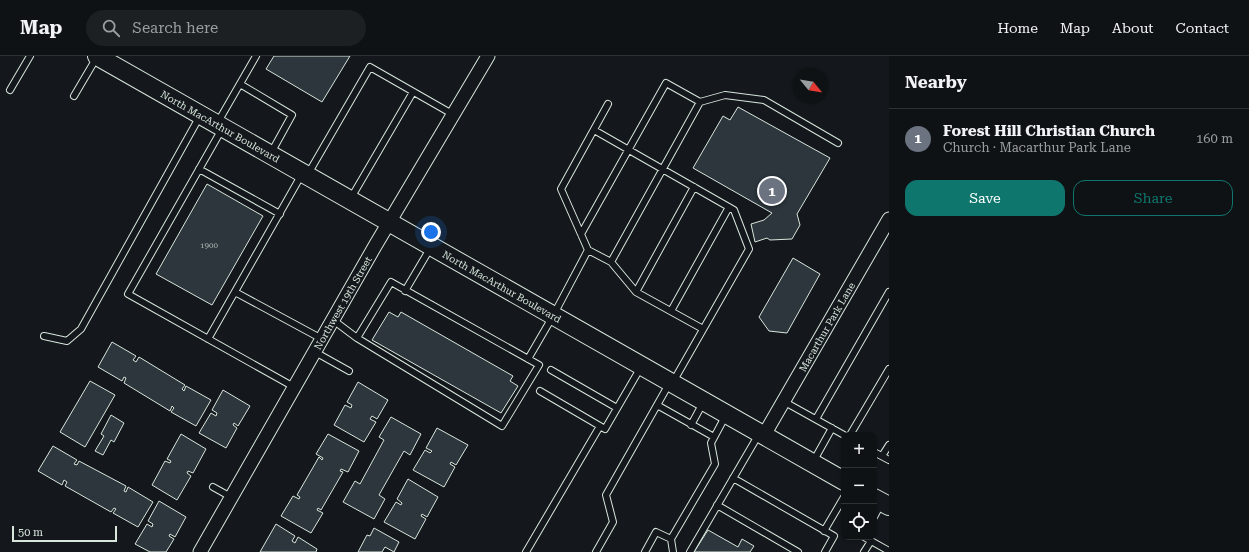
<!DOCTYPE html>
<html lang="en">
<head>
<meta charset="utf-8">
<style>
  :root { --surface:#0f1215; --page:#1d2022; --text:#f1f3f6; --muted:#9b9ea0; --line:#2f3234; --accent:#0f766e }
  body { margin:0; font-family:"Roboto Serif",serif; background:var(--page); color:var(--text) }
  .controls { position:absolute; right:12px; bottom:12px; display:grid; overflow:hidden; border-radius:8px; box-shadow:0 1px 3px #0004 }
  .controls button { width:36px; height:36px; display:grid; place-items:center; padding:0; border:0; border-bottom:1px solid var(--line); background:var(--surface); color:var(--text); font:20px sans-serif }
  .compass { position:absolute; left:793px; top:12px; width:36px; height:36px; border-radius:50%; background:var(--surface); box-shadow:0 1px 3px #0004; rotate:120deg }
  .scale { position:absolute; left:12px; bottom:10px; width:105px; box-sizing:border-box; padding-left:4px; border:2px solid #d8e6dc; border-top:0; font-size:11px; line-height:14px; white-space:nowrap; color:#d8e6dc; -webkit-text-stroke:3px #14181c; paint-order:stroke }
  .you { position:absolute; left:431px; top:176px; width:14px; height:14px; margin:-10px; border:3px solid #fff; border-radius:50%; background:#1a73e8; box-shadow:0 0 0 6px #1a73e833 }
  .badge { display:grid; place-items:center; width:26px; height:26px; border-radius:50%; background:var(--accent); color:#fff; font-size:13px; font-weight:700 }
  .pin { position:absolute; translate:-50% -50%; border:2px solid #fff; box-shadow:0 1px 4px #0006 }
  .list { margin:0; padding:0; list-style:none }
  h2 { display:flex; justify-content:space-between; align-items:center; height:52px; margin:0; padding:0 16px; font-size:17px }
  h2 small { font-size:13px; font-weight:400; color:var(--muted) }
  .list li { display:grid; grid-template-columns:26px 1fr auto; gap:12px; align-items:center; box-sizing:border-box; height:60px; padding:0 16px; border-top:1px solid var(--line) }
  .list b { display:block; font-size:15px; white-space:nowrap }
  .list p { margin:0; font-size:13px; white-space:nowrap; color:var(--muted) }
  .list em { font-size:13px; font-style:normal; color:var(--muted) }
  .actions { display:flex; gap:8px; padding:12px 16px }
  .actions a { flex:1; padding:9px 0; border:1px solid var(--accent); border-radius:12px; text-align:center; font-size:14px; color:var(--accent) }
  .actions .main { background:var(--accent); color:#fff }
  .icon { flex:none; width:22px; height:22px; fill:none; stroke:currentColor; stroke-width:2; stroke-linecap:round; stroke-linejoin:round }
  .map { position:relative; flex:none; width:889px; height:496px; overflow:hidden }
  header { display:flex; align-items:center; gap:24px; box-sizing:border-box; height:56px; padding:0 20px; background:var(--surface); border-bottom:1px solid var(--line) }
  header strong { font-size:19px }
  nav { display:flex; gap:22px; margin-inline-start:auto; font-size:14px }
  .search { width:280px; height:36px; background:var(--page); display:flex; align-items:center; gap:10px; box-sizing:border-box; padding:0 14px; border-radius:22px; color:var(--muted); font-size:15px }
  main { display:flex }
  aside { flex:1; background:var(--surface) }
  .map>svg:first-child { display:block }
  .building { fill:#2c363c; stroke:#d8e6dc }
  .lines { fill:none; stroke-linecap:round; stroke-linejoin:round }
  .service-casing { stroke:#d8e6dc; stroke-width:8 }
  .minor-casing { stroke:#d8e6dc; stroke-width:15 }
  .secondary-casing { stroke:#d8e6dc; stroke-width:20 }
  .service { stroke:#14181c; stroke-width:6 }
  .minor { stroke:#14181c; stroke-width:13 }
  .secondary { stroke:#14181c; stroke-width:18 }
  .labels { text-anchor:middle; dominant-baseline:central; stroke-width:3; stroke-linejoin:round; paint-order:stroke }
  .number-label { font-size:8px; fill:#adbab4 }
  .street-label { font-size:10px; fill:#d8e6dc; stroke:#14181c }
</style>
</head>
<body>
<header>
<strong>Map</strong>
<div class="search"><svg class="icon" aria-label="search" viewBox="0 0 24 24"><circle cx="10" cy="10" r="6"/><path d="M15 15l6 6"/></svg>Search here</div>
<nav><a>Home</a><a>Map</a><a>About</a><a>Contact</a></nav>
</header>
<main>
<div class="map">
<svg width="889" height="496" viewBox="0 0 889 496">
  <rect width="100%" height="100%" fill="#14181c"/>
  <path class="building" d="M274,0H350L322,46L266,13Z
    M738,51L830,102L797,158L800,169L792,183L770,184L767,182L755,186L751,168L764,164L772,157L693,112L723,60L730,64Z
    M207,128L263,160L212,249L156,218Z
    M793,202L820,218L787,277L769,275L759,261Z
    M389,256L398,261L401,256L513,320L510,325L518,330L501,357L372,284Z
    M112,286L136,300L133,304L136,306L139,301L185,329L182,333L184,335L186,330L211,344L196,370L171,356L174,352L172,350L170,355L124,327L126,322L124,321L122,325L98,311Z
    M90,325L115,339L85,391L60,376Z
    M358,326L388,344L377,363L372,360L370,363L376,366L364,386L334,369L345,349L351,352L352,349L347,346Z
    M223,334L250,350L238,370L234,367L233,369L237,372L226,392L199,377L211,357L216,360L217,357L212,354Z
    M111,359L124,367L114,386L111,384L103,399L95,395L104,380L101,378Z
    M391,361L421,378L410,399L404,395L379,439L385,443L374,463L343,446L355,425L360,428L384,384L379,381Z
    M437,372L468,389L456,409L451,406L450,408L455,411L444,431L413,414L425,394L430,397L432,395L426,392Z
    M181,378L206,393L193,417L188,415L187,417L191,420L177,444L152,429L165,405L170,407L171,405L167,403Z
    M328,378L359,395L348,416L341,413L340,415L343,416L321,454L318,452L317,454L323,457L311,477L281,460L293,440L299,443L300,441L297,439L319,401L322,404L323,402L316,398Z
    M53,390L77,404L74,408L77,409L79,405L126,430L124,435L126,436L128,431L153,446L138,471L113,457L116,453L114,452L111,456L65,430L67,426L64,424L62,429L38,415Z
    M408,423L438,441L427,461L422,458L421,460L426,463L415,483L384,466L396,446L401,449L402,447L397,443Z
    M159,445L186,461L175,481L170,478L169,480L174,483L166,496H150L135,488L147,468L152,471L153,468L148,465Z
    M276,468L295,480L292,485L295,487L298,481L317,493L316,496H260Z
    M374,472L399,486L394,496L385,491L382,496H358L367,479L370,480Z
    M708,474L738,491L742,483L754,490L750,496H694Z"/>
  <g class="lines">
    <defs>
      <path id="service" d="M240,28L292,59L271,97
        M10,34L30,0
        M74,40L97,1
        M608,48L561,133L588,194L611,206L636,236L703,273
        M218,66L256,0
        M222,73L128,238L294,331
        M594,74L734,154L749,193L673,326
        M199,113L280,158
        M308,118L370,11L454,59
        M351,142L413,36
        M581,178L666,27L700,46
        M611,206L700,46L725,39L764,44L838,87
        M405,235L431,191
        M235,236L322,283
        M636,236L694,131
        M671,255L729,151
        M333,264L357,282L502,370L539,309L391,226L357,282
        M44,280L67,285L81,273L200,60
        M208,283L302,118
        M315,296L349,315
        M528,303L553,260L588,194
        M551,314L617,352
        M540,335L605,373L641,311
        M783,345L844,379
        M657,349L714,381
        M816,363L889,236
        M691,369L703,347
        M850,379L889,313
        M874,396L889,404
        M882,400L889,389
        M813,406L832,372
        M733,422L834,480L825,496
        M213,431L231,441
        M717,449L798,496
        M874,461L881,448
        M824,475L844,441
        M864,481L889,495
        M671,483L673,496
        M526,496L600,370
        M596,496L613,466L606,439L669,328
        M645,496L656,476L671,483L715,408L711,387L726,359
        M690,496L759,378
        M864,496L871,485"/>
      <g id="minor">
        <path id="s1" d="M764,379L889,163"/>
        <path id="s2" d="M200,496L375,190L488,0"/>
      </g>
      <g id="secondary">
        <path id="s3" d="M97,0L844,425"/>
        <path d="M874,442L889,450"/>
      </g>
    </defs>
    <use href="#service" class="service-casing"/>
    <use href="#minor" class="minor-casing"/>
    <use href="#secondary" class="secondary-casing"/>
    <use href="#service" class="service"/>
    <use href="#minor" class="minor"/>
    <use href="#secondary" class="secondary"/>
  </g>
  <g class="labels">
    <g class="number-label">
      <text x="209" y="189">1900</text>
    </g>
    <g class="street-label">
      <text stroke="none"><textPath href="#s3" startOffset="142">North MacArthur Boulevard</textPath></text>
      <text stroke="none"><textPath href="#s3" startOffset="466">North MacArthur Boulevard</textPath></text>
      <text stroke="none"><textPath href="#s2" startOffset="287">Northwest 19th Street</textPath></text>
      <text stroke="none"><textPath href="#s1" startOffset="125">Macarthur Park Lane</textPath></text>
    </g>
  </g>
</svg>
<div class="controls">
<button>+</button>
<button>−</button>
<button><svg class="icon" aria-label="locate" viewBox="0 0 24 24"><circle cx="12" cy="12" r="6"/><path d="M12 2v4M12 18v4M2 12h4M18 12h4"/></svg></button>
</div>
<svg class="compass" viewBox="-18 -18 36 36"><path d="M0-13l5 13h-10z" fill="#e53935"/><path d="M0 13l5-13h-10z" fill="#9b9ea0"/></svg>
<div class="scale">50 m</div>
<div class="you"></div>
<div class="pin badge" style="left:772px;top:135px;background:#6b7280">1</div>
</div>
<aside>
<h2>Nearby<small></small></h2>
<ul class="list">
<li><span class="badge" style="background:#6b7280">1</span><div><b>Forest Hill Christian Church</b><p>Church · Macarthur Park Lane</p></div><em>160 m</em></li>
</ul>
<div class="actions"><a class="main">Save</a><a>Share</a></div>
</aside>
</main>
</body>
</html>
